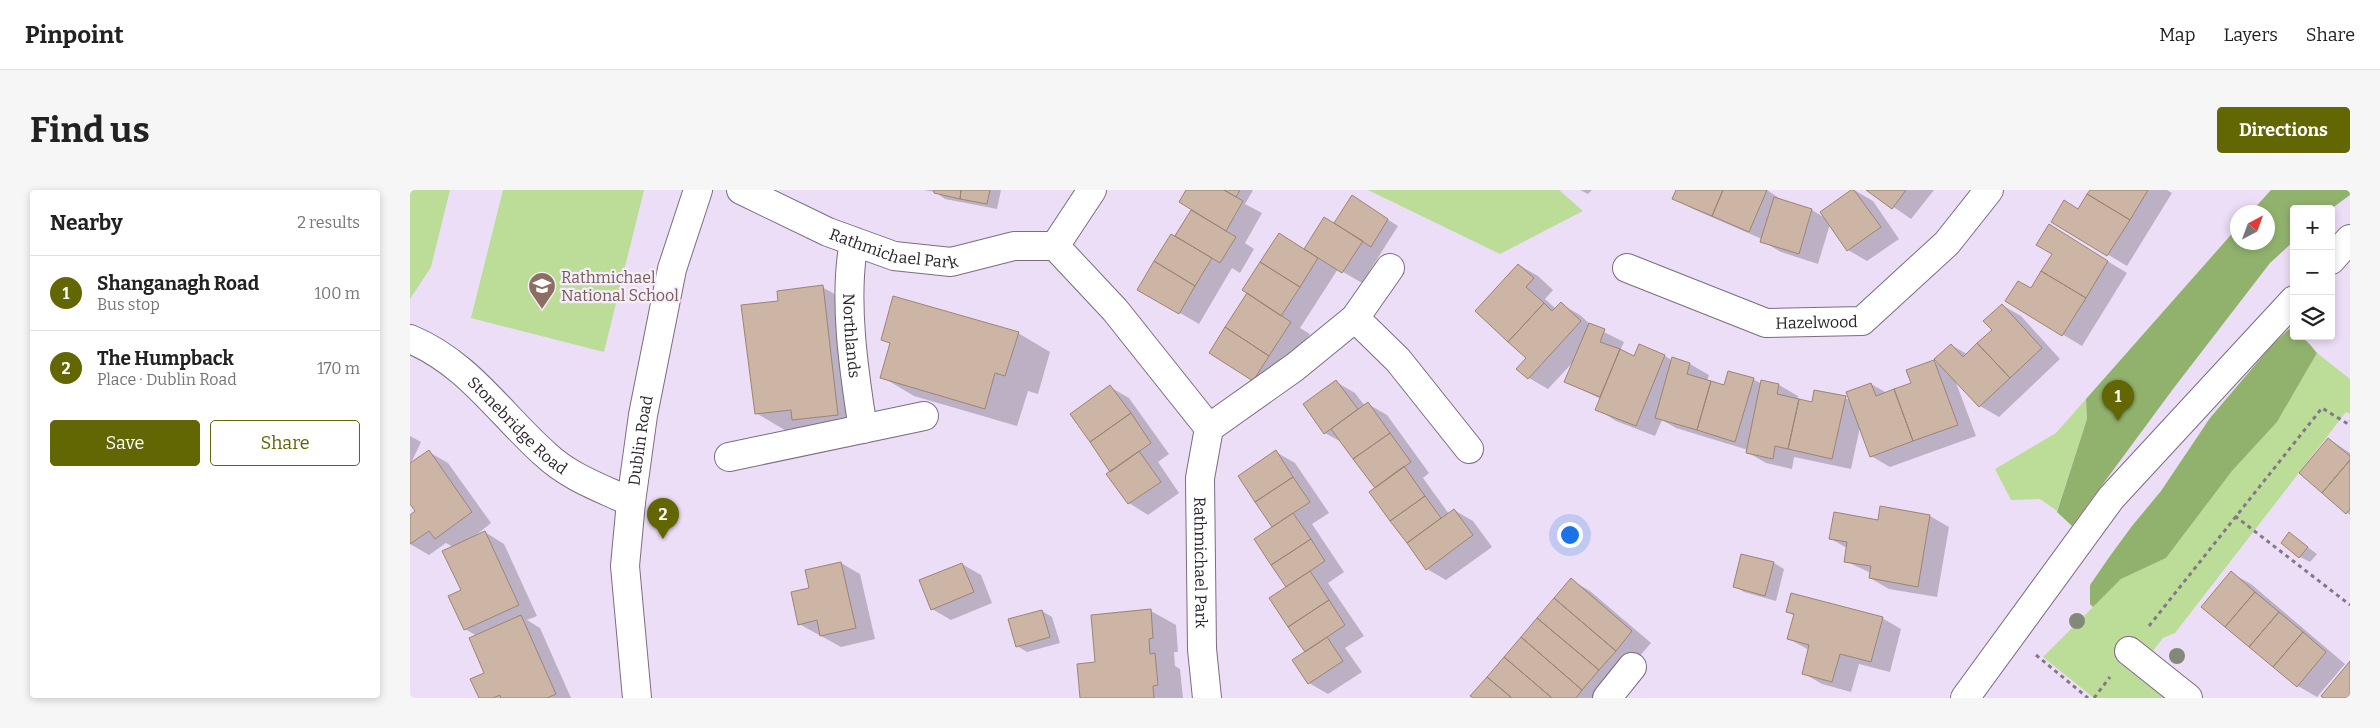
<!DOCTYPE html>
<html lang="en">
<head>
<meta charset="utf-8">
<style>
  :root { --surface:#fff; --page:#f6f6f6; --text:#222; --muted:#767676; --line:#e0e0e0; --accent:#626603 }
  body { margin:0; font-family:Bitter,serif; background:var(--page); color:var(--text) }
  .controls { position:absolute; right:15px; top:15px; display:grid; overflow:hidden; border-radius:5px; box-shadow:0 2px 8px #0003 }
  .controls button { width:45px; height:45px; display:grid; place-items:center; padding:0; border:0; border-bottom:1px solid var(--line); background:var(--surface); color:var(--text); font:25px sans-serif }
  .compass { position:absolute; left:1820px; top:15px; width:45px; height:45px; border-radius:50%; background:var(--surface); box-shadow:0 2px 8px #0003; rotate:41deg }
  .you { position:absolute; left:1159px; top:344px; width:18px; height:18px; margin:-12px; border:4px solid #fff; border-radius:50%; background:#1a73e8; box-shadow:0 0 0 8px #1a73e833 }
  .badge { display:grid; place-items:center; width:32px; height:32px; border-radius:50%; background:var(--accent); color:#fff; font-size:16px; font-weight:700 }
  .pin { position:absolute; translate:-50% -41px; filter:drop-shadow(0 1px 2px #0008) }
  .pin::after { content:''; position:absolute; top:26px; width:18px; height:15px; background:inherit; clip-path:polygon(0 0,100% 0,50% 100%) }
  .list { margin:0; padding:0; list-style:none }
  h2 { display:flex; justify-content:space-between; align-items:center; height:65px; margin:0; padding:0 20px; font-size:21px }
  h2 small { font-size:16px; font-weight:400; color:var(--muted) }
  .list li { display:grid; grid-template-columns:32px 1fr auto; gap:15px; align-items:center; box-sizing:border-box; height:75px; padding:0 20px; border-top:1px solid var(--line) }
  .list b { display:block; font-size:19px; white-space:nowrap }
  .list p { margin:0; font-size:16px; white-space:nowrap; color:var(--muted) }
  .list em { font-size:16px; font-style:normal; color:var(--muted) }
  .actions { display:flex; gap:10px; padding:15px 20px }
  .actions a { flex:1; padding:11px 0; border:1px solid var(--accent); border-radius:5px; text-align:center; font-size:18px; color:var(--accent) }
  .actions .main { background:var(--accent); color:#fff }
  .icon { flex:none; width:28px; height:28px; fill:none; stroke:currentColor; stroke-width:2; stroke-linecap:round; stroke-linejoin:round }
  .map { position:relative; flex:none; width:1940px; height:508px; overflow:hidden; border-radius:5px }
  header { display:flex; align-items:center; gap:30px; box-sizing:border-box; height:70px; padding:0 25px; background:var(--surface); border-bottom:1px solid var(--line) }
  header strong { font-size:24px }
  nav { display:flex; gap:28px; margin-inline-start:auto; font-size:18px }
  .intro { display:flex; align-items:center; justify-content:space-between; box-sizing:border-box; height:120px; padding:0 30px }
  h1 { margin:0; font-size:35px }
  .button { padding:12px 22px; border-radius:5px; background:var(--accent); color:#fff; font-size:18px; font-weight:700 }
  main { display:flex; gap:30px; padding:0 30px }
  aside { flex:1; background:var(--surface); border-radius:5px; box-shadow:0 2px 8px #0003 }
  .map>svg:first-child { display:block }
  .green { fill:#bbdd98 }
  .forest { fill:#91b26d }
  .shadow { fill:#0003 }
  .building { fill:#cdb5a5; stroke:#9b8475 }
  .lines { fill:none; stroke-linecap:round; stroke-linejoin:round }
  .street-casing { stroke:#7a6d82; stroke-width:30 }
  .secondary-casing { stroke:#7a6d82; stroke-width:30 }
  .path { stroke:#827888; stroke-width:3; stroke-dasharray:4 4; stroke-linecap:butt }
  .street { stroke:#fff; stroke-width:28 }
  .secondary { stroke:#fff; stroke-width:28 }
  .tree { fill:#838978 }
  .labels { text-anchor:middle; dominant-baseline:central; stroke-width:4.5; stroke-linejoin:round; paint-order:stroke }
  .street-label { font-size:16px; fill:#2a242d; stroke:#f6eefc }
  .education-label { font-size:16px; fill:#785e54; stroke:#f6eefc; text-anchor:start }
</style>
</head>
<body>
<header>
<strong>Pinpoint</strong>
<nav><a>Map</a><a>Layers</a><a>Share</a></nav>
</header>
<div class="intro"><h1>Find us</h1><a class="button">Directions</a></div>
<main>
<aside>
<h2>Nearby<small>2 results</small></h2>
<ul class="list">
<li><span class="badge">1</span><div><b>Shanganagh Road</b><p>Bus stop</p></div><em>100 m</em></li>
<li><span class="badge">2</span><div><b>The Humpback</b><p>Place · Dublin Road</p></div><em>170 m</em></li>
</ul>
<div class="actions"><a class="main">Save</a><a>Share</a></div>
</aside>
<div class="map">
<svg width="1940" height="508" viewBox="0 0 1940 508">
  <rect width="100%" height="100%" fill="#ecdef6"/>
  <path class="green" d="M0,0H40L21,77L0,109Z
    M93,0H234L194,162L61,128Z
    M958,0H1149L1173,21L1090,64Z
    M1907,163L1940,189V224L1936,222L1765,443L1753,448L1726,483L1757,508H1684L1633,467L1711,389L1756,368L1822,281L1867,232Z
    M1676,209L1677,229L1647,321L1630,309L1601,310L1585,279L1646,243Z"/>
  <path class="forest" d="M1861,0H1940V5L1921,19H1884V51L1860,73L1763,199L1662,336L1647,322L1677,229L1676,209L1827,38L1828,52H1858V22H1841Z
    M1879,139L1884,142V146C1895,146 1900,155 1907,163L1867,232L1822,281L1756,368L1711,389L1683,417L1680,414V395L1700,366L1722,336L1751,301L1800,228L1862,155Z"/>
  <path class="shadow" d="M514,0H591L587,19L535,9L525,2Z
    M777,0H843L835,14L852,23L835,53L844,59L830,83L822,78L789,134L729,99L782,19Z
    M1170,0H1182L1178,4Z
    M1267,0H1357L1375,12L1402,20L1415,28L1444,0L1463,11L1489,49L1457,71L1438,60L1420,34L1408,74L1371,62L1352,51V49L1283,19L1263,8Z
    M1459,0H1524L1501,29Z
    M1681,0H1757L1762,3L1717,76L1643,32L1669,20Z
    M942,7L988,36L952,93L928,79L890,138L900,144L863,201L844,190L895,60L914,28L925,34Z
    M1658,47L1717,83L1672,156L1597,111L1621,100Z
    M1109,75L1128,86L1143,100L1135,109L1146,119L1151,114L1170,125L1182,136L1214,152L1210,161L1225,167L1255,166L1263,171V169L1280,174L1299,185L1297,191L1315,196L1343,189L1352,194L1369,195L1388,206L1387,210L1403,213L1435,208L1441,211L1461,194L1477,203L1502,194L1524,171L1532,176L1541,155L1557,164L1583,140L1592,115L1611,126L1650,169L1589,227L1570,216L1545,190L1566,246L1480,277L1461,266L1450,237L1441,279L1384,267L1382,279L1356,273L1337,262L1338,260L1266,238L1252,230L1245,246L1206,231L1187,219L1191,209L1156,192L1164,171L1138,199L1119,188L1108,179L1118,168Z
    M412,97L445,115L460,243L378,242L346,223L369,112Z
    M608,143L640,162L628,204L618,201L607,236L504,206L472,187L481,154L472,149Z
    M926,192L945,203L955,216L958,214L977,225L1019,283L1013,288L1039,324L1044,320L1063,331L1082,357L1036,390L1017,379L961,302L967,298L935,254L915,243Z
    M700,197L719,208L759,264L748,272L769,303L738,325L719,313L698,285L702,282Z
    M0,246L11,252L0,275Z
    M1919,249L1940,263V325L1890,283Z
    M19,262L38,273L81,333L61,349L75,342L94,354L127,426L117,430L130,438L161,508H70L76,484L67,446L55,439L52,401L43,357L36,353L19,365L0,354V327L7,322L0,312V275Z
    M866,262L885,273L919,323L902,334L934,382L918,393L954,446L935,458L952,482L918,504L899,493L896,462L864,337Z
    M1520,326L1539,337L1527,407L1479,399L1460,388L1461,383L1435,371L1437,358L1421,349L1469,331Z
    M1880,344L1907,364L1900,372L1890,367Z
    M431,373L450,384L465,449L431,457L389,434L400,399Z
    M1364,373L1374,379L1366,411L1334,402L1324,396Z
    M552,374L571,385L582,413L541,430L522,419Z
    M1821,383L1841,394L1935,474L1907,507L1888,496L1793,417Z
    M1161,390L1180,401L1241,453L1194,508H1064Z
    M632,421L642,427L650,453L617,462L607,456Z
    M741,421L766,435L768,462H764L765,476L770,479L773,508H671Z
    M1378,422L1472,428L1491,439L1480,482L1449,474L1441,502L1412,494L1393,483L1399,460L1379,449L1385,426Z"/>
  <path class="building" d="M524,0H551L550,9L524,3Z
    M551,0H580L577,14L550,9Z
    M776,0H814L833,11L816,41L769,12Z
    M814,0H830L826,7Z
    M1266,0H1313L1302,26L1262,9Z
    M1313,0H1357L1339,42L1302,26Z
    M1441,0H1444L1471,37L1437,61L1410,22Z
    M1456,0H1496L1482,19Z
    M1680,0H1738L1720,30L1677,4Z
    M1677,4L1720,30L1697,66L1641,32L1654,10L1668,19Z
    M942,5L978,29L961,57L924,33Z
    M1364,7L1402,19L1389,64L1350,52Z
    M781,20L826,47L810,73L765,46Z
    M914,27L953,51L932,83L894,59Z
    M1639,34L1698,71L1676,108L1631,81L1642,64L1626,55Z
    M869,43L908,68L890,97L850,72Z
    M761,44L802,68L785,96L744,71Z
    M744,71L785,96L769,124L727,100Z
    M850,72L890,97L871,126L832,100Z
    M1108,74L1124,88L1116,97L1134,113L1098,152L1065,121Z
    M1631,81L1676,108L1652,146L1595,111L1608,91L1621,98Z
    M413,95L428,225L382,230L381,220L345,224L331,115L368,111L367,101Z
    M837,103L881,132L859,166L815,137Z
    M483,106L609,142L595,186L585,183L575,219L470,188L480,153L471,150Z
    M1151,112L1171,131L1118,189L1106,179L1116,168L1098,152L1134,113L1142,121Z
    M1592,114L1632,158L1600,188L1567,153L1582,140L1573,131Z
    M1179,133L1195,139L1190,152L1210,159L1190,207L1154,192Z
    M815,137L859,166L843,191L799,163Z
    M1567,153L1600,188L1569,217L1524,169L1541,154L1553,167Z
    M1229,154L1255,165L1226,236L1185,220L1210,159L1224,166Z
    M1262,167L1280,173L1277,184L1301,191L1287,240L1245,228Z
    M1524,170L1548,235L1503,251L1484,199L1501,193L1496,180Z
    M1318,181L1344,188L1325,252L1287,240L1301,191L1314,195Z
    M926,190L948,219L914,244L893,214Z
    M1351,190L1369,194L1367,204L1389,209L1378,259L1365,256L1363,269L1336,263Z
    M1461,193L1466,206L1484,199L1503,251L1460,267L1436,202Z
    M700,195L721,223L680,252L660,224Z
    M1404,200L1436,206L1422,269L1378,259L1389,209L1402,212Z
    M958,212L980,243L943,269L921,239Z
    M721,223L741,253L700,282L680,252Z
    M980,243L1001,272L965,298L943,269Z
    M1918,248L1940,266V270L1912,303L1889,283Z
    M19,260L62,322L25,349L19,341L0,354V325L5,321L0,314V273Z
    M866,260L883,287L845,312L828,286Z
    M729,261L751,292L718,314L696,284Z
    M1940,270V319L1936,324L1912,303Z
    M994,276L1015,306L980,331L959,302Z
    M883,287L900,312L862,337L845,312Z
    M1015,306L1031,328L997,353L980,331Z
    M1470,316L1520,325L1508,397L1459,388L1461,376L1434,372L1437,352L1419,349L1424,322L1468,330Z
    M1044,319L1063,345L1016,380L997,353Z
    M883,323L901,349L861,375L844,349Z
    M75,341L109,415L54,440L38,406L51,400L32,361Z
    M1879,342L1898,357L1889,368L1871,353Z
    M901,349L915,371L876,397L861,375Z
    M1331,364L1364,372L1355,406L1323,397Z
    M431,372L446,438L410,446L407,430L388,435L381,402L399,398L395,380Z
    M552,373L564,402L521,420L509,390Z
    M900,381L919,410L878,437L859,408Z
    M1821,381L1845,402L1815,437L1791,417Z
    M1161,388L1222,441L1206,461L1144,408Z
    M1845,402L1869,422L1839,457L1815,437Z
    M1381,403L1473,427L1461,472L1430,464L1422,492L1392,484L1399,455L1377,449L1384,424L1376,422Z
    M1144,408L1206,461L1189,480L1127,428Z
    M919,410L935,435L895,462L878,437Z
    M741,419L743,448L739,449L740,464L745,463L748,495L743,496L744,508H670L667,474L685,472L681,425Z
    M632,420L640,447L606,457L598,429Z
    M1869,422L1893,442L1863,477L1839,457Z
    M111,425L146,504L137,508H91L90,505L83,508H69L60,489L74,483L59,448Z
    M1127,428L1189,480L1172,500L1111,447Z
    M1893,442L1916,462L1887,497L1863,477Z
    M917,447L933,471L898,494L882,470Z
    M1111,447L1172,500L1166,508H1142L1094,467Z
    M1094,467L1142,508H1102L1077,487Z
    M1940,471V508H1913L1911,506Z
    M1077,487L1102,508H1063L1060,506Z"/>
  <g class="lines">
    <defs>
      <g id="street">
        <path id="s1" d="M331,0L418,42L484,66L541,72L604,56H645L705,120L799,238L790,288L792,459L797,508"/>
        <path id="s2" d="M444,52C433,109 444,182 453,239"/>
        <path d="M645,56L682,0"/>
        <path id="s3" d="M1217,78L1356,133L1452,131L1537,53L1579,0"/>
        <path d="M945,128L988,170L1059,259"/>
        <path d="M799,238L885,177L945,128L980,78"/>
        <path d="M319,267L514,226"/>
        <path d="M1719,461L1778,508"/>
        <path d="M1197,508L1222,477"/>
      </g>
      <g id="secondary">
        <path d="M1921,70L1940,49"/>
        <path id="s4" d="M0,149C58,173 90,224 135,264C159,287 191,298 221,312"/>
        <path id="s5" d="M227,508L215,376L221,312L233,225L262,79L288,0"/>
        <path d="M1555,508L1701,308L1884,110"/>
      </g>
    </defs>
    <use href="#street" class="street-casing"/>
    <use href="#secondary" class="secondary-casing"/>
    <path class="path" d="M1825,326L1940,415
      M1739,436L1912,218L1938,234L1940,231
      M1626,465L1678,508
      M1684,508L1700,487"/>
    <use href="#street" class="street"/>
    <use href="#secondary" class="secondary"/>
  </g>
  <g class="tree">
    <circle cx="1667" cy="431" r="8"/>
    <circle cx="1767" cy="466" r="8"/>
  </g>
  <defs>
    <symbol id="school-pin" viewBox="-11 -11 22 30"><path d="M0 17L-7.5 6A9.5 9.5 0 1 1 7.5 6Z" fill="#8d6e63" stroke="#f6eefc"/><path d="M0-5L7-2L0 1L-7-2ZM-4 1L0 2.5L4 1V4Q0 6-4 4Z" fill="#fff"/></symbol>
  </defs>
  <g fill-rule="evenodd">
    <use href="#school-pin" x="116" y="80" width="32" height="43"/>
  </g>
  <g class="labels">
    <g class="street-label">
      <text stroke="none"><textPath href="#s1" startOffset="165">Rathmichael Park</textPath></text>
      <text stroke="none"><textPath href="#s3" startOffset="200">Hazelwood</textPath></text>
      <text stroke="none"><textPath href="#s2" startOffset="94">Northlands</textPath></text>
      <text stroke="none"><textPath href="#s4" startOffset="139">Stonebridge Road</textPath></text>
      <text stroke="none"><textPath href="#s5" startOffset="259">Dublin Road</textPath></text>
      <text stroke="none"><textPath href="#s1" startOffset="704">Rathmichael Park</textPath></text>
    </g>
    <g class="education-label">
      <text x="151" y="87">Rathmichael<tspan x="151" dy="18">National School</tspan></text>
    </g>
  </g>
</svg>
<div class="controls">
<button>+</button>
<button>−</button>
<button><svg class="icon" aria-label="layers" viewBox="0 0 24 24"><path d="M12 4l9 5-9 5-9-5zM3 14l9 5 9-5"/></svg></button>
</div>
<svg class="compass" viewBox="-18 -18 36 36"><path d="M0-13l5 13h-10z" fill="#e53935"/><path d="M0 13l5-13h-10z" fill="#767676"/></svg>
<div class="you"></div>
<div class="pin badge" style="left:1708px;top:231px">1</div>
<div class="pin badge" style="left:253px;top:349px">2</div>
</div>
</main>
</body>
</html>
